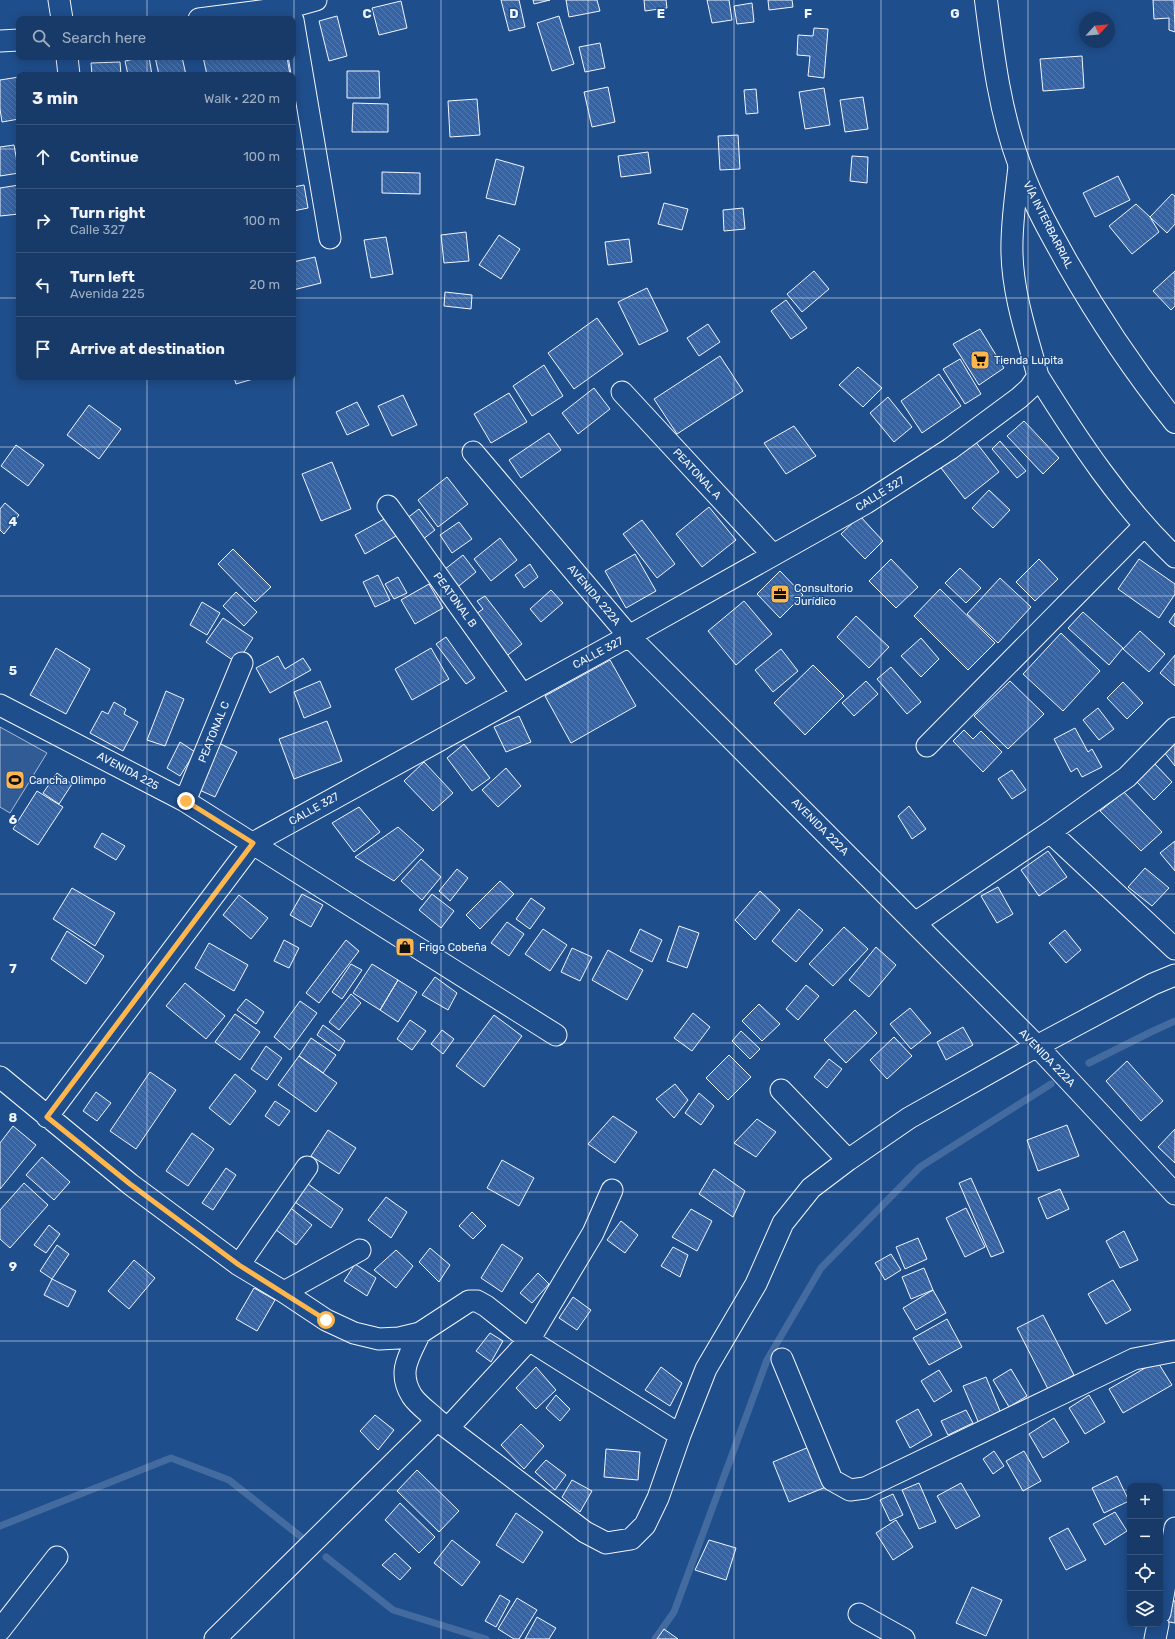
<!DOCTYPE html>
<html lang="en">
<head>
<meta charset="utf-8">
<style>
  :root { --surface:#173a69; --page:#20416f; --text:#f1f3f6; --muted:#9eadc0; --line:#36547d }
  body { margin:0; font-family:Rubik,sans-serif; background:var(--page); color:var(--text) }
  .controls { position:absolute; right:12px; bottom:12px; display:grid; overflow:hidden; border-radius:8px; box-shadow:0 2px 10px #0003 }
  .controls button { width:36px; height:36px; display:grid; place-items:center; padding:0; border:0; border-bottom:1px solid var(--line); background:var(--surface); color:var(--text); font:20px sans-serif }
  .compass { position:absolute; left:1079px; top:12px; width:36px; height:36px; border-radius:50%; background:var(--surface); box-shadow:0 2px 10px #0003; rotate:64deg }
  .stop { position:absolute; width:12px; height:12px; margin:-9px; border:3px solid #ffb74d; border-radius:50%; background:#fff }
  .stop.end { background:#ffb74d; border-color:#fff; box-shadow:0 1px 4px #0008 }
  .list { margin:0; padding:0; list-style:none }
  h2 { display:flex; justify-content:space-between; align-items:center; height:52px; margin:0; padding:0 16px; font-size:17px }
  h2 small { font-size:13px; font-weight:400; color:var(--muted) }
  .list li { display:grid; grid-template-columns:26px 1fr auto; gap:12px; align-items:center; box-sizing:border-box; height:64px; padding:0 16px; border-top:1px solid var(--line) }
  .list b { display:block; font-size:15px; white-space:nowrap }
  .list p { margin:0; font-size:13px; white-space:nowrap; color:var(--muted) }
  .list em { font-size:13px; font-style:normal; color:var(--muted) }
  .icon { flex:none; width:22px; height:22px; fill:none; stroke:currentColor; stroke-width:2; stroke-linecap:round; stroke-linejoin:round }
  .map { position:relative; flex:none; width:1175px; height:1639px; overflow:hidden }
  .search { position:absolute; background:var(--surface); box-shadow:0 2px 10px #0003; left:16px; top:16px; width:280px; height:44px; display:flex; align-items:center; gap:10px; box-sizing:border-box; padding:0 14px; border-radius:8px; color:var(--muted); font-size:15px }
  .panel { position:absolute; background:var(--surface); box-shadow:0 2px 10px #0003; left:16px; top:72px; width:280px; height:308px; border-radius:8px }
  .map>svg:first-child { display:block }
  .built { fill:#305b95; stroke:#a8bbd7 }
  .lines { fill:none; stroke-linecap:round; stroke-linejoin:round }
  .stream { stroke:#446ba0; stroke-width:7 }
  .building { fill:url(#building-back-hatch); stroke:#f2f6ff }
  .minor-casing { stroke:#f2f6ff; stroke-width:23 }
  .primary-casing { stroke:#f2f6ff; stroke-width:24 }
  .minor { stroke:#1f4e8c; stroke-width:21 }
  .primary { stroke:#1f4e8c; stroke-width:22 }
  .route { stroke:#ffb74d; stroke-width:5 }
  .grid { fill:none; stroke:#f2f6ff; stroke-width:1; stroke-opacity:0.55 }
  .labels { text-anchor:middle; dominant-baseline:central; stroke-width:3; stroke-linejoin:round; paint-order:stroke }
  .street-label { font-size:11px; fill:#f2f6ff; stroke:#1f4e8c }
  .poi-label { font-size:11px; fill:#f2f6ff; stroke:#1f4e8c; text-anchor:start }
  .grid-label { font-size:13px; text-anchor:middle; font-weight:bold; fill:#f2f6ff; stroke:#1f4e8c; stroke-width:3; stroke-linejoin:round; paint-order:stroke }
</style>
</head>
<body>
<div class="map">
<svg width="1175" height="1639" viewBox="0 0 1175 1639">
  <defs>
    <pattern id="building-back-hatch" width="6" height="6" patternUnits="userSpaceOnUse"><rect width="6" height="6" fill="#3563a3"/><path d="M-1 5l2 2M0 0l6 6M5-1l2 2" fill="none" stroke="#537ab1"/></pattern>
  </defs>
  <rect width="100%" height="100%" fill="#1f4e8c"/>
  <path class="built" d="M0,727L47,753L10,813L0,807Z"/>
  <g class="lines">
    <path class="stream" d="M1089,1063L1151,1032L1175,1021
      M0,1526L171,1458L229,1480L305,1540
      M326,1557L393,1610L486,1639
      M655,1639L674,1612L767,1360L821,1268L920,1167L1051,1084"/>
  </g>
  <path class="building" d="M501,0H519L525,27L509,31Z
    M533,0H550L534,4Z
    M566,0H597L600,11L569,17Z
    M644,0H666L667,8L645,11Z
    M707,0H729L732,20L712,23Z
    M768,0H792L793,7L769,10Z
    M1153,0H1174L1175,32L1169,30V18L1154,19Z
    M401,1L407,28L379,35L372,8Z
    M752,3L754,22L737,24L734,6Z
    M337,16L347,56L329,61L319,21Z
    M559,16L574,64L552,71L537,23Z
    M814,28L828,29L824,78L808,76L810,56L797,55L798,35L813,36Z
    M600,43L605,68L585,72L579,47Z
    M1082,56L1084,88L1043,91L1040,59Z
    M144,57H149L152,75H128L125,61Z
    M155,57H182L186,75H159Z
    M203,57H287L290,75H207Z
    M120,62L121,75H92L91,63Z
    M347,71H379L380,98H347Z
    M19,77V119L2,122L0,109V80Z
    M608,87L615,122L592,127L584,92Z
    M824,88L830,125L805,129L799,92Z
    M756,89L758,113L746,114L744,90Z
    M863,97L868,129L845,132L840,100Z
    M477,99L480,135L450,137L448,101Z
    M353,103L388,104V132H352Z
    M738,135L740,169L720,170L718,136Z
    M14,145L19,173L0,176V147Z
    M648,152L651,173L621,177L618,156Z
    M852,156L868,157L867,183L850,181Z
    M496,159L524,167L515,205L486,198Z
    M382,172L420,173V194L382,193Z
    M1118,176L1130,200L1095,217L1083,193Z
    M19,185V214L0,216V188Z
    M304,185L308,208L293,211V187Z
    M1172,194L1175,196V224L1167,233L1150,217Z
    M664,203L688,209L682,230L658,224Z
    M1136,204L1150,217L1159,232L1132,254L1109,226Z
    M743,208L745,229L724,231L723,210Z
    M466,232L469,261L444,263L441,235Z
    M499,235L520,249L501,279L479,265Z
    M386,237L393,274L371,278L364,240Z
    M629,239L632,262L608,265L605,242Z
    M315,257L321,283L293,290V262Z
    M814,271L829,289L802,312L787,294Z
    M1175,271V306L1171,310L1153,291Z
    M647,288L668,331L639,345L618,302Z
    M445,292L472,295L471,309L444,306Z
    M786,300L807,328L791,339L771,311Z
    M597,318L623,354L574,389L548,353Z
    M708,324L720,342L699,356L687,338Z
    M980,329L1004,368L979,385L953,344Z
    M720,356L743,391L677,434L654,399Z
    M960,359L981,394L965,404L943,369Z
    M544,365L563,396L532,416L513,386Z
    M858,367L882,388L863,407L839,385Z
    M939,374L961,406L922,433L901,401Z
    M234,377H260L236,384Z
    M594,388L610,409L578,434L562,413Z
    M509,393L527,422L491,443L474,414Z
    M403,395L417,425L392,436L378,406Z
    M888,397L912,427L894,442L870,413Z
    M357,402L369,425L347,435L336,412Z
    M89,405L121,429L99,459L67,435Z
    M1024,421L1059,458L1043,474L1007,436Z
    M794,426L816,456L786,474L764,443Z
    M549,433L561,450L521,478L509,460Z
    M975,441L999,472L965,499L941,468Z
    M1000,441L1026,471L1017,478L992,449Z
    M16,445L44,465L28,486L1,466Z
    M332,462L351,509L321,521L302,474Z
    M447,477L468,504L438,527L418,500Z
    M989,490L1010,510L993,528L972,508Z
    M5,503L19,515L4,534L0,530V509Z
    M709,507L736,540L702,567L676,534Z
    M419,509L435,530L418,543L402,522Z
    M860,516L883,541L865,559L841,534Z
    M386,518L396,536L365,554L355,535Z
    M642,520L675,564L657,578L623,534Z
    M459,522L472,539L452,553L440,535Z
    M500,538L517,560L491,581L474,559Z
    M233,549L271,587L255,602L218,564Z
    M635,554L656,591L626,608L605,571Z
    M463,555L476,572L454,590L440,573Z
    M891,559L918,587L896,608L869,581Z
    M1039,559L1058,579L1035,601L1016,582Z
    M1139,559L1175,584V594L1159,618L1118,589Z
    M530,564L538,577L524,588L515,575Z
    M960,568L981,588L966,603L945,583Z
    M780,571L803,595L780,618L757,594Z
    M378,575L390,600L375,607L363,582Z
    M398,577L407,593L394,599L385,584Z
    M1000,578L1031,607L998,643L967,614Z
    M429,584L443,608L415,624L401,600Z
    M940,589L995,643L968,670L914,616Z
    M551,590L563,603L541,622L530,609Z
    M236,592L257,612L244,626L223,606Z
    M485,596L522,644L504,658L472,617L483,609L477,601Z
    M744,601L772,634L736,665L708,631Z
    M202,602L220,613L207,635L190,625Z
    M1083,612L1123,648L1109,665L1068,628Z
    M1175,613V627L1169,622Z
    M856,616L889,647L869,668L837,637Z
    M223,618L253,638L237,663L206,642Z
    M1140,631L1165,654L1149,672L1123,649Z
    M1061,633L1100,671L1063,711L1023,674Z
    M446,637L475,678L466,684L436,644Z
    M921,638L939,659L921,677L901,656Z
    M56,648L90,669L66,714L30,695Z
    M431,648L449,679L412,700L395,669Z
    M781,649L798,671L773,692L755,670Z
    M1175,655V686L1160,673Z
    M278,656L285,669L303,658L311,670L270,693L256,668Z
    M610,660L636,706L571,743L545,696Z
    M813,665L844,696L805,735L774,703Z
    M891,667L921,702L907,714L877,679Z
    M320,681L331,707L304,718L294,692Z
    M866,681L878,694L854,716L842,703Z
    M1010,681L1044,714L1008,749L974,716Z
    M1123,682L1143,703L1127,719L1107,698Z
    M166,691L184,699L165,746L147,740Z
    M114,702L126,709L124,714L138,722L123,751L90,733L102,711L108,714Z
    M1098,708L1114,729L1099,740L1083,720Z
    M519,716L531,742L506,752L494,727Z
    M327,721L342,761L294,779L279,739Z
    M1075,728L1088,752L1092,749L1102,767L1082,777L1077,768L1071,772L1054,739Z
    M964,730L973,739L981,731L1002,752L983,772L953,741Z
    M180,742L195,752L180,776L167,768Z
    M217,742L237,752L215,797L195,788Z
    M464,744L490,778L472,791L447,758Z
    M1175,744V766L1164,752Z
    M424,762L453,793L433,811L404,781Z
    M1155,764L1172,782L1154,800L1137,782Z
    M506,768L521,786L498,807L482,790Z
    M1012,770L1026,790L1012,799L998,779Z
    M57,773L72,784L59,804L43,793Z
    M37,791L63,807L38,845L13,829Z
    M1124,792L1162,832L1141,851L1100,811Z
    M909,806L926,829L912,839L898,816Z
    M359,807L380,832L354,852L332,823Z
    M398,827L424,850L394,881L355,857Z
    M102,833L125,846L116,860L94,847Z
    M1175,841V871L1160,853Z
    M1048,851L1067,877L1039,896L1021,870Z
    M421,859L441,877L422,900L401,881Z
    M1145,868L1169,888L1152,906L1128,887Z
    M457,869L468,878L450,901L439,891Z
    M500,881L514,894L480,929L466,915Z
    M998,887L1013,914L997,923L981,896Z
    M72,888L115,913L95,946L53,919Z
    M760,891L780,910L755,940L735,920Z
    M302,894L323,905L311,927L290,915Z
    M432,894L454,911L441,928L419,910Z
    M239,895L268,918L251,939L223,915Z
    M531,898L545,908L530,929L516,919Z
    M799,909L823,930L796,962L772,941Z
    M507,922L524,934L509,956L491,943Z
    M679,926L699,933L687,968L667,961Z
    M844,927L868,949L833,986L809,964Z
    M543,929L567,945L550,971L525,954Z
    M640,929L662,940L652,962L630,951Z
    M1065,930L1081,950L1066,963L1049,943Z
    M67,931L104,956L86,984L51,959Z
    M284,940L299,948L289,968L274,961Z
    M346,940L359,951L319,1003L306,993Z
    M209,943L248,965L234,991L195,968Z
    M876,947L896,965L869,997L849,980Z
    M572,948L592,957L580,981L561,972Z
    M608,950L643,970L627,1000L592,980Z
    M351,964L362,970L342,999L332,992Z
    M372,964L398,980L380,1010L353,993Z
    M435,977L457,993L448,1010L422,995Z
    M398,980L417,992L398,1022L380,1010Z
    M185,983L225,1016L206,1039L166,1006Z
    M806,985L819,996L798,1020L786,1009Z
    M351,994L361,1003L339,1030L329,1022Z
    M246,999L264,1012L256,1024L237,1010Z
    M300,1001L317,1013L290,1050L274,1037Z
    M759,1004L780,1024L762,1041L742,1021Z
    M910,1008L931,1033L911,1049L890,1024Z
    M855,1010L877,1033L846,1063L824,1040Z
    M693,1013L710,1027L692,1051L674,1038Z
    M235,1014L260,1032L240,1060L215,1042Z
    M494,1015L522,1036L484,1087L456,1066Z
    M410,1020L426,1031L412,1050L397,1039Z
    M323,1025L345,1041L339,1051L317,1035Z
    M963,1027L973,1045L946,1060L937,1042Z
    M442,1030L454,1039L443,1054L431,1044Z
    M741,1031L760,1049L750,1059L732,1041Z
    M894,1037L912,1056L887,1079L870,1060Z
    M311,1038L336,1055L323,1073L299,1056Z
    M266,1046L282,1058L267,1080L251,1069Z
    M729,1055L751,1077L728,1100L706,1078Z
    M299,1056L337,1083L316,1112L278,1085Z
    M829,1059L842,1069L827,1088L814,1077Z
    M1127,1061L1163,1101L1141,1121L1106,1081Z
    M150,1072L176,1090L136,1149L110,1131Z
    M235,1074L256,1091L230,1125L209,1108Z
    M675,1084L688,1100L674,1118L656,1099Z
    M96,1092L111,1103L97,1121L83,1111Z
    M699,1093L714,1106L701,1125L685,1113Z
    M275,1101L290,1111L279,1126L265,1116Z
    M613,1116L637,1132L615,1163L588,1144Z
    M757,1119L776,1132L756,1157L734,1143Z
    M1067,1125L1079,1156L1038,1171L1027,1140Z
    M13,1126L36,1145L0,1189V1143Z
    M1175,1129V1163L1158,1147Z
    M328,1130L356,1148L339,1174L311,1156Z
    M192,1133L214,1149L188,1186L166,1171Z
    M42,1157L70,1182L54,1200L26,1175Z
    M502,1160L534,1178L519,1206L487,1188Z
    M226,1168L236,1175L213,1210L202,1203Z
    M714,1169L745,1191L733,1217L699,1194Z
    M971,1178L1004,1252L991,1257L959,1183Z
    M24,1183L48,1205L10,1248L0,1239V1210Z
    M308,1184L343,1209L331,1228L295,1202Z
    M1060,1189L1069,1209L1047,1219L1038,1198Z
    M386,1197L407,1212L391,1238L368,1220Z
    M287,1205L312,1225L296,1245L271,1226Z
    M966,1208L985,1247L965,1257L946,1218Z
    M691,1209L712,1221L697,1251L672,1237Z
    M472,1212L486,1226L473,1239L459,1226Z
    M621,1221L638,1235L625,1253L607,1240Z
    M49,1225L60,1234L46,1253L34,1245Z
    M1124,1231L1138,1260L1120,1268L1106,1241Z
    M918,1238L927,1259L905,1269L896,1247Z
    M502,1244L523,1258L502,1292L481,1278Z
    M57,1245L69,1254L52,1279L40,1271Z
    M673,1247L688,1255L680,1277L661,1266Z
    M430,1248L450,1265L439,1282L419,1262Z
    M396,1250L413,1266L396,1288L374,1270Z
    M891,1254L901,1270L885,1280L875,1263Z
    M134,1260L155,1278L129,1309L108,1291Z
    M355,1264L376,1278L367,1296L344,1281Z
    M924,1268L933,1290L911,1299L902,1277Z
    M538,1273L549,1284L532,1303L520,1293Z
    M52,1279L76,1291L68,1307L44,1295Z
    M1113,1280L1131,1310L1106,1324L1088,1294Z
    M254,1288L275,1300L257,1331L236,1319Z
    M933,1290L946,1313L916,1330L903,1308Z
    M573,1297L591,1310L577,1330L559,1318Z
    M1043,1315L1074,1375L1048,1389L1017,1328Z
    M947,1319L962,1347L929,1365L913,1338Z
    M490,1333L503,1341L491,1362L476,1351Z
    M1157,1361L1172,1385L1123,1413L1109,1389Z
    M536,1367L556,1390L536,1409L516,1388Z
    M661,1367L682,1383L670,1406L645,1390Z
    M1011,1369L1027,1396L1009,1407L993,1380Z
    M939,1370L952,1391L934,1402L921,1381Z
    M986,1377L1002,1416L980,1426L963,1386Z
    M556,1395L570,1409L560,1421L546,1408Z
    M1089,1395L1105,1422L1085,1434L1069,1408Z
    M918,1409L932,1435L910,1448L896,1421Z
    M966,1410L973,1423L948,1435L941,1421Z
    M375,1415L394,1430L378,1450L360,1431Z
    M1054,1418L1069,1442L1043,1458L1029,1434Z
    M521,1424L544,1446L524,1469L501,1445Z
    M809,1447L826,1487L789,1502L773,1462Z
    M606,1449L640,1452L638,1480L604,1477Z
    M994,1451L1004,1466L993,1474L983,1459Z
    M1024,1451L1041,1481L1023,1491L1006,1461Z
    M546,1460L566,1475L555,1490L535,1472Z
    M417,1470L459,1511L439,1532L397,1491Z
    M1117,1476L1129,1501L1104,1513L1092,1488Z
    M572,1480L592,1491L580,1512L562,1497Z
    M919,1483L936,1522L919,1529L902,1490Z
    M961,1483L980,1516L956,1529L937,1496Z
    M893,1494L903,1515L890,1521L880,1500Z
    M400,1503L435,1537L419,1553L385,1520Z
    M1115,1512L1127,1531L1105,1545L1093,1524Z
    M516,1513L543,1532L523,1563L496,1545Z
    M896,1520L913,1547L893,1560L876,1533Z
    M1068,1528L1086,1560L1066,1570L1049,1538Z
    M452,1540L480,1562L462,1586L434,1563Z
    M709,1540L736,1548L726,1580L695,1570Z
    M395,1553L411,1568L400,1580L382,1565Z
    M972,1587L1002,1600L986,1636L956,1623Z
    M500,1595L510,1601L496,1627L485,1621Z
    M517,1598L537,1610L519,1639H514L498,1629Z
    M1166,1599L1175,1601V1623L1163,1621Z
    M537,1617L556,1628L549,1639H525Z
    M664,1629L678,1639H657Z"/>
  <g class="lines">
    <defs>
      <path id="minor" d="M59,0L62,19
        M199,19L291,7L316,0
        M293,20L330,238
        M0,41L19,40
        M67,57L69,75
        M1038,376C1078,440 1120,504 1175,557
        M622,392L773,555
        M473,452L629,636L1037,1046L1175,1194
        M388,506L522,694
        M0,705L185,801L556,1035
        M927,746L1144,526
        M185,801L242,663
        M1050,832L1175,949
        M915,923L1050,832L1127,777L1175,728
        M0,1077L130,1184L239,1265L307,1167
        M781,1090L848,1160
        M47,1117L253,843L629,636L866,503L950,449L1019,398L1030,388L1038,376C1027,336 1013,295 1012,254C1011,224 1016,195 1019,166
        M239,1265L284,1292L360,1250
        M284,1292L326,1320L354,1333L379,1339L399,1338L420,1333L469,1301H477L486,1306L529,1340L680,1435
        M420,1333C409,1356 397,1372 412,1396C418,1405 430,1413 437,1420
        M782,1359L832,1480L850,1490L865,1488L1134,1359L1175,1351
        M448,1428L529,1340L593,1233L612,1190
        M1160,1613L1175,1528
        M859,1614L904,1639
        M0,1630L57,1557
        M215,1639L437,1420L585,1532L606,1543L631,1539L645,1525L658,1498L680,1435L706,1369L756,1284L783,1223L811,1188L848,1160L909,1118L1037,1046L1153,984L1175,975
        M1155,1639L1158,1624"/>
      <path id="primary" d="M986,0C993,56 1000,113 1020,166C1032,200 1050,232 1068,264C1100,320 1135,372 1175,422"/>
    </defs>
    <use href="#minor" class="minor-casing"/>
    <use href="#primary" class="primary-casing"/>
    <use href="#minor" class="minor"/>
    <use href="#primary" class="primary"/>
  </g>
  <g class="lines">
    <path class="route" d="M186,801L253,843L47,1117L130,1184L239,1265L326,1320"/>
  </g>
  <path class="grid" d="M147,0V19M294,0V1639M441,0V1639M588,0V1639M734,0V1639M881,0V1639M1028,0V1639M147,57V75M0,149H19M293,149H1175M0,298H19M293,298H1175M147,377V1639M0,447H1175M0,596H1175M0,745H1175M0,894H1175M0,1043H1175M0,1192H1175M0,1341H1175M0,1490H1130M1160,1490H1175"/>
  <defs>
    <symbol id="supermarket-square" viewBox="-11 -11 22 22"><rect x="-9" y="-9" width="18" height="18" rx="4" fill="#ffb74d" stroke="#1f4e8c"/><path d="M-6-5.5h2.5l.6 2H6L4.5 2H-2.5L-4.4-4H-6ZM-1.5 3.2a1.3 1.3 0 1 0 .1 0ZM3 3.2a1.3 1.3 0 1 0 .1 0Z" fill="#111"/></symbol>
    <symbol id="office-square" viewBox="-11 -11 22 22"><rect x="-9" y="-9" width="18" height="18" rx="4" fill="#ffb74d" stroke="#1f4e8c"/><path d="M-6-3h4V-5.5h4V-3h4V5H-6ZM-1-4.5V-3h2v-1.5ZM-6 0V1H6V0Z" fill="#111"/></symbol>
    <symbol id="stadium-square" viewBox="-11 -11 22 22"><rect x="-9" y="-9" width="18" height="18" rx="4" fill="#ffb74d" stroke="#1f4e8c"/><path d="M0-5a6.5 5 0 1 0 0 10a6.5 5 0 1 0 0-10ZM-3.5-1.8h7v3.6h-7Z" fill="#111"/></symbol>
    <symbol id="shop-square" viewBox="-11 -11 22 22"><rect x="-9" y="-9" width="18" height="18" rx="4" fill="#ffb74d" stroke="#1f4e8c"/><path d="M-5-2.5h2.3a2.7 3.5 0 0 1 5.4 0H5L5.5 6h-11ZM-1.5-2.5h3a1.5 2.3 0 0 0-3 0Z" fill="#111"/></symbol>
  </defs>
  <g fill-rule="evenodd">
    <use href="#supermarket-square" x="969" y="349" width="22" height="22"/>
    <use href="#office-square" x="769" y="583" width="22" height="22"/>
    <use href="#stadium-square" x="4" y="769" width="22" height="22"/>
    <use href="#shop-square" x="394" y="936" width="22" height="22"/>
  </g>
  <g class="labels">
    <g class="street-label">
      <text transform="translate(1048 225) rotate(63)">VÍA INTERBARRIAL</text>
      <text transform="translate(697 474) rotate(47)">PEATONAL A</text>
      <text transform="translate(880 494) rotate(-32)">CALLE 327</text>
      <text transform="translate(594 595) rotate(50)">AVENIDA 222A</text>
      <text transform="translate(455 600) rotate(54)">PEATONAL B</text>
      <text transform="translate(598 653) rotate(-28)">CALLE 327</text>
      <text transform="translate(214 732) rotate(-68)">PEATONAL C</text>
      <text transform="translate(128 771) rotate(28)">AVENIDA 225</text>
      <text transform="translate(314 809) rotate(-29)">CALLE 327</text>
      <text transform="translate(820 827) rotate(45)">AVENIDA 222A</text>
      <text transform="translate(1047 1058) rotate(46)">AVENIDA 222A</text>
    </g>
    <g class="poi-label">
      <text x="994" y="360">Tienda Lupita</text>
      <text x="794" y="588">Consultorio<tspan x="794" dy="13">Jurídico</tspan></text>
      <text x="29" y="780">Cancha Olimpo</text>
      <text x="419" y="947">Frigo Cobeña</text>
    </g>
  </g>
  <g class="grid-label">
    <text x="367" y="18">C</text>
    <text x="514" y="18">D</text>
    <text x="661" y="18">E</text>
    <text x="808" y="18">F</text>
    <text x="955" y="18">G</text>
    <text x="13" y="526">4</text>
    <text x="13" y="675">5</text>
    <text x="13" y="824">6</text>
    <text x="13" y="973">7</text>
    <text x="13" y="1122">8</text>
    <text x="13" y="1271">9</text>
  </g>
</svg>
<div class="controls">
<button>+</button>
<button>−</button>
<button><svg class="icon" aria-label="locate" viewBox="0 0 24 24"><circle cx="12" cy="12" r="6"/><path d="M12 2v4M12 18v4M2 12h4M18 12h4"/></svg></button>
<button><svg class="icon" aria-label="layers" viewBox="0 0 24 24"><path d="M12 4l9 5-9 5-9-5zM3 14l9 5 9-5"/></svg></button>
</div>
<svg class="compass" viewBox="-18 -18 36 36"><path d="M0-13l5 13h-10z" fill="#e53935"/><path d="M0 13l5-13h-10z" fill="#9eadc0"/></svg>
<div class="stop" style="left:326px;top:1320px"></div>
<div class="stop end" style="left:186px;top:801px"></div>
<div class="search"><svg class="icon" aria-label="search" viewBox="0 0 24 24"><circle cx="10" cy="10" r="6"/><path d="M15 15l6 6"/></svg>Search here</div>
<section class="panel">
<h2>3 min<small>Walk · 220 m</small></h2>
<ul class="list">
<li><svg class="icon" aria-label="ahead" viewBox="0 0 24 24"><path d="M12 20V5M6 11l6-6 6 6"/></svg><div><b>Continue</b></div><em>100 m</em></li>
<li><svg class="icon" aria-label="right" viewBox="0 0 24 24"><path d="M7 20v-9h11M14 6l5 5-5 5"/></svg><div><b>Turn right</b><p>Calle 327</p></div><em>100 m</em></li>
<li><svg class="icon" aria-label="left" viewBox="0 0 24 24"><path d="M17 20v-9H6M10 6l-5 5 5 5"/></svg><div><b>Turn left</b><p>Avenida 225</p></div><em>20 m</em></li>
<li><svg class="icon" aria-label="arrive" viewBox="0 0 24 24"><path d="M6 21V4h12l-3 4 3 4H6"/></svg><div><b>Arrive at destination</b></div></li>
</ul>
</section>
</div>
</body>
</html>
